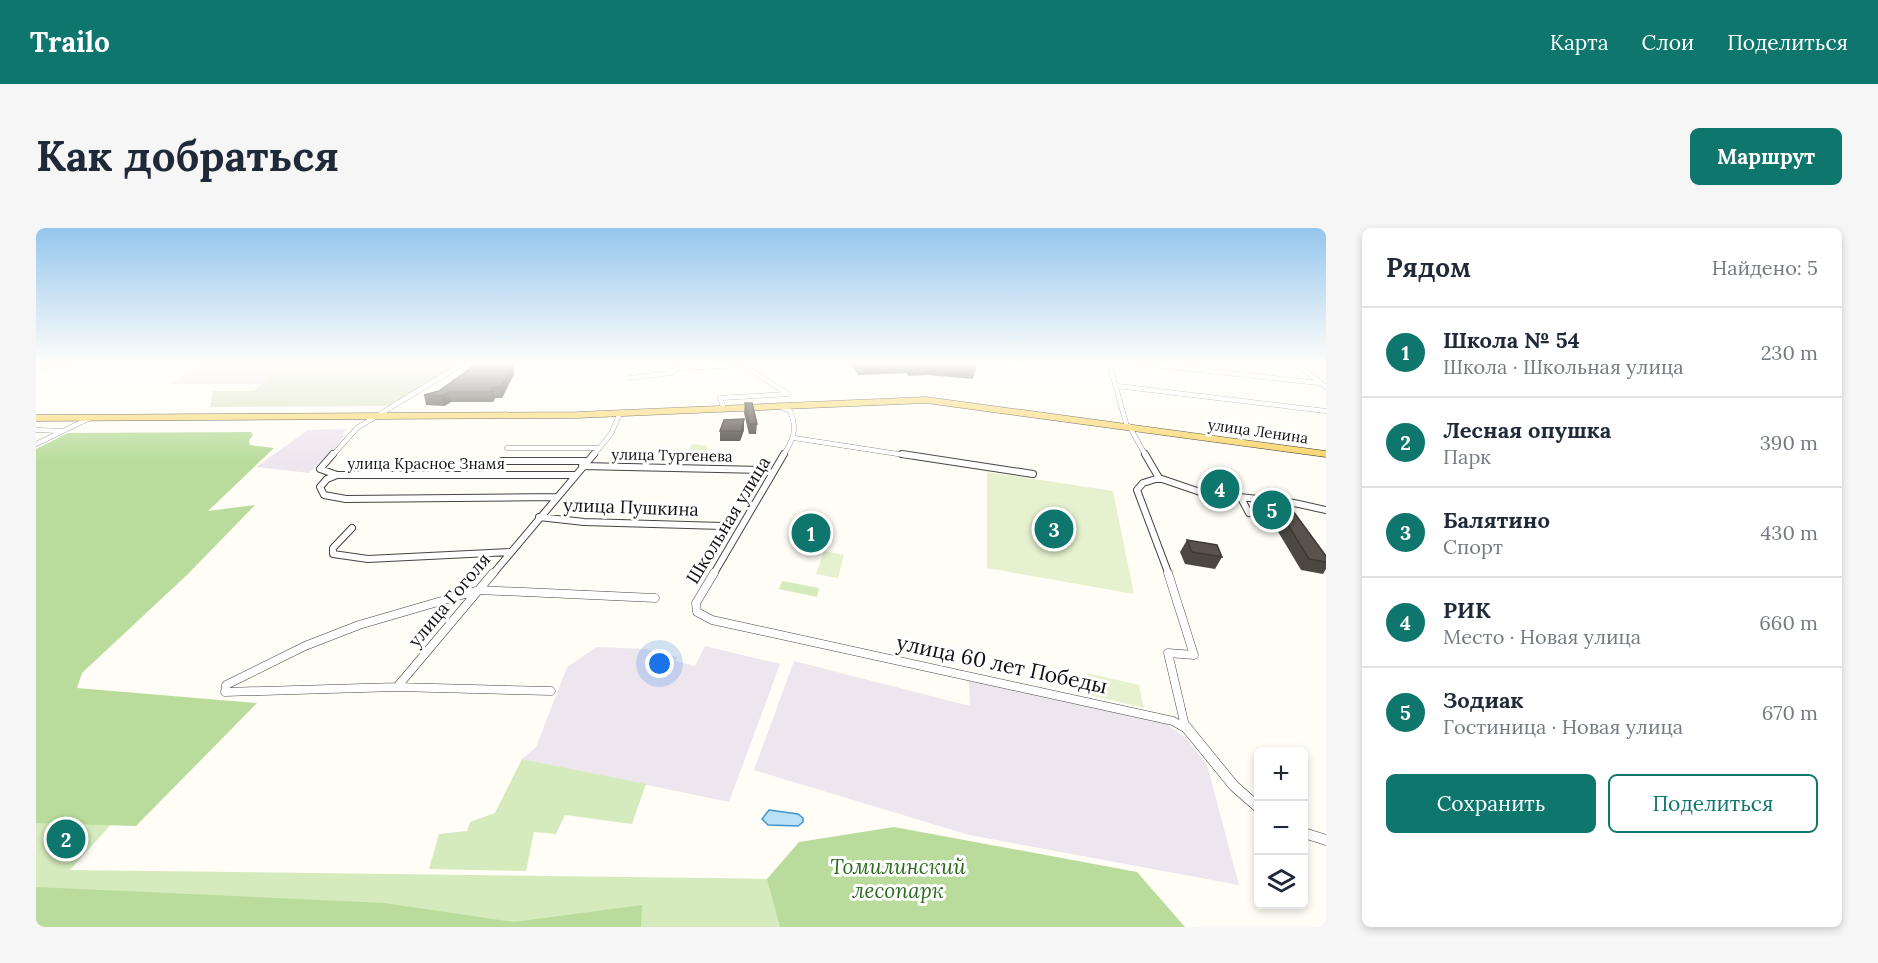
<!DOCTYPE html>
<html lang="ru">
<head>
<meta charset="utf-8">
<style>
  :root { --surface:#fff; --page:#f6f6f7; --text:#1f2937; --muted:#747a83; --line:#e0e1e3; --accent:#0f766e }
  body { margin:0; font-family:Lora,serif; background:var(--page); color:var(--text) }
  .controls { position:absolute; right:18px; bottom:18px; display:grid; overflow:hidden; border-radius:9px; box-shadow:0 3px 9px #0003 }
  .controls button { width:54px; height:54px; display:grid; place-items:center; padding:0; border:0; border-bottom:2px solid var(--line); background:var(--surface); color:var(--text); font:30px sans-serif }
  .you { position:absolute; left:624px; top:436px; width:21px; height:21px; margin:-15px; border:4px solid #fff; border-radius:50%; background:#1a73e8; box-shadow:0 0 0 9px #1a73e833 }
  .badge { display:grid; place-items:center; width:39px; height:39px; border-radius:50%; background:var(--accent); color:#fff; font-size:20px; font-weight:700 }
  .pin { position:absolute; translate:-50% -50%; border:3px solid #fff; box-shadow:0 2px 6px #0006 }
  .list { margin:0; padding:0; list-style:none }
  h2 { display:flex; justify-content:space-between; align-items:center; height:78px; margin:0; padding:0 24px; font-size:26px }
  h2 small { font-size:20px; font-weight:400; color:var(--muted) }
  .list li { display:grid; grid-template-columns:39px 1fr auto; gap:18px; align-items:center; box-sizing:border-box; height:90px; padding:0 24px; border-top:2px solid var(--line) }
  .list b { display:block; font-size:22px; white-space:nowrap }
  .list p { margin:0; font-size:20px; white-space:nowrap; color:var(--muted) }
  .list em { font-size:20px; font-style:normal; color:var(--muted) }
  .actions { display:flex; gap:12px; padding:18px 24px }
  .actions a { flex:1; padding:14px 0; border:2px solid var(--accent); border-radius:9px; text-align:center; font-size:21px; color:var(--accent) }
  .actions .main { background:var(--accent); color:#fff }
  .icon { flex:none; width:33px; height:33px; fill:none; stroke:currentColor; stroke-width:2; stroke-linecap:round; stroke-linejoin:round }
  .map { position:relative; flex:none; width:1290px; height:699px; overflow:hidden; border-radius:9px }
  header { display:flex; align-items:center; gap:36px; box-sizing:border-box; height:84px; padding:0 30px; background:var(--accent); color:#fff }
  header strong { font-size:28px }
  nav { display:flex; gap:33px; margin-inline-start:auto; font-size:21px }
  .intro { display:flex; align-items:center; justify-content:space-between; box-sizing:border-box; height:144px; padding:0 36px }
  h1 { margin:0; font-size:42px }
  .button { padding:15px 27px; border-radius:9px; background:var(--accent); color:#fff; font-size:21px; font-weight:700 }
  main { display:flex; gap:36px; padding:0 36px }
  aside { flex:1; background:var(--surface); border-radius:9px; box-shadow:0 3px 9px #0003 }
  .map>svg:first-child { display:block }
  .industrial { fill:#eee6ef }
  .green { fill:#d5ebbd }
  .forest { fill:#b9dc9c }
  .cemetery { fill:#d9e3c4 }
  .pitch { fill:#e6f2cf }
  .water { fill:#b9e0f7; stroke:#3f96cf; stroke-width:1.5 }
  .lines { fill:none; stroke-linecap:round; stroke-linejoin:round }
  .minor-far3-casing { stroke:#444; stroke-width:5 }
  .minor-far2-casing { stroke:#444; stroke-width:8 }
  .minor-far1-casing { stroke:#444; stroke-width:9 }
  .minor-casing { stroke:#444; stroke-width:11 }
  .major-casing { stroke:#222; stroke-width:7 }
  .minor-far3 { stroke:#fff; stroke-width:4.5 }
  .minor-far2 { stroke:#fff; stroke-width:6 }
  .minor-far1 { stroke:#fff; stroke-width:8 }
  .minor { stroke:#fff; stroke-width:10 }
  .major { stroke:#f9d66b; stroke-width:6 }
  .wall { fill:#4d4742 }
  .shaded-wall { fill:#3f3936 }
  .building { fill:#5a524d; stroke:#3f3936; stroke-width:1.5 }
  .labels { text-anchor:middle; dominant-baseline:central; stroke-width:6; stroke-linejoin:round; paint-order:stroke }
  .far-street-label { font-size:15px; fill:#111; stroke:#fff }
  .street-label { font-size:18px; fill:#111; stroke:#fff }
  .near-street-label { font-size:21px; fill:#111; stroke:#fff }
  .near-park-label { font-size:21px; font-style:italic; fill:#2f6b1f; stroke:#fff }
</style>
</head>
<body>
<header>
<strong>Trailo</strong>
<nav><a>Карта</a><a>Слои</a><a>Поделиться</a></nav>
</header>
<div class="intro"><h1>Как добраться</h1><a class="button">Маршрут</a></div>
<main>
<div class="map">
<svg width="1290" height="699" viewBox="0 0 1290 699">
  <rect width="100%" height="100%" fill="#fffdf5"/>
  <path class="industrial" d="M0,135H70L0,143Z
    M168,135H250L225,156H134Z
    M311,201L306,207L309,208L296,224L273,245L220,239L272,202Z
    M669,418L744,436L693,574L486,531L500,519L531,439L561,419L610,421L641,429L640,433L659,438Z
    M758,433L934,478L933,453L1130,496L1150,510L1171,537L1203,657L933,607L718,542Z"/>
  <path class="green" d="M746,353L783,360L781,369L743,361Z
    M486,531L610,556L596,596L529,587L520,606L498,604L490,643L393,641L403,606L431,603L434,594L459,585Z
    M0,576L89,581L34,642L740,651L827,699H0Z"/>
  <path class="forest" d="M215,204L217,207L213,212L214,217L238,220L172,283L219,277L152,346L46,445L41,460L221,475L100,598L0,595V221L32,205Z
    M858,599L1101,644L1149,699H744L731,651L763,614Z
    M0,659L348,675L478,694L606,677L605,699H0Z"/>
  <path class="cemetery" d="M250,135H426L351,178L174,179L177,163H218Z"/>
  <path class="pitch" d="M656,216L672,218L665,236L647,234Z
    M951,244L1077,263L1098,366L951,340Z
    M788,323L808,327L802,350L780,346Z
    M1051,445L1103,457L1108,480L1054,467Z"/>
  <path class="water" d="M733,582L762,586L767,590V594L762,598L732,597L726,591Z"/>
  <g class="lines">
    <defs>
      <path id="minor-far3" d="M1073,135L1090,195
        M1100,135L1283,155
        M1259,135L1290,159
        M594,150L635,145L642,140L707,137L752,166L684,170L687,178
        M1081,158L1290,183
        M745,179L754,183C762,201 757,212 747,228
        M1093,198L1110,228
        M0,202L27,203L54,190
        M758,210L875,228
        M0,216L25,204
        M471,220H562
        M296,228L321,200L428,135
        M557,228L575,206L584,185"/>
      <path id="minor-far2" d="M297,226L284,241L301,247H538
        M866,226L997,246
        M1109,226L1123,250L1167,265L1258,275L1290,282
        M466,233H551
        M546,238L727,242
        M301,247L291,251L284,259L288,267L310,271L521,269
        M1123,250L1107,255L1101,262L1133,347
        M1205,270L1213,285
        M503,289L548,294L686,298
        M316,300L297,320V326L332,331L474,324
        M456,347L558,226
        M677,347L748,226"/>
      <path id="minor-far1" d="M678,345L660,375L661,384L676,392L1137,493L1151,501
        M1132,345L1158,427L1132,425L1149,498
        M361,459L457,345
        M515,463L361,459L189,464L190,457L269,418L323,397L443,362L619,370"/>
      <path id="minor" d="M1150,499L1198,558L1222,579
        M1268,605L1290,612"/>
      <path id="major" d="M0,190L541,187L890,172L1290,226"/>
    </defs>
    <use href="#minor-far3" class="minor-far3-casing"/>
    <use href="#minor-far2" class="minor-far2-casing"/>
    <use href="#minor-far1" class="minor-far1-casing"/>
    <use href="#minor" class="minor-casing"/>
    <use href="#major" class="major-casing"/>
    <use href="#minor-far3" class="minor-far3"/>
    <use href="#minor-far2" class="minor-far2"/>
    <use href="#minor-far1" class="minor-far1"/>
    <use href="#minor" class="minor"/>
    <use href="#major" class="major"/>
  </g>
  <path class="wall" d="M814,135H939V142L937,151L892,147L873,148L870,145L822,147Z
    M478,146L466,170H459L457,174H415L408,178L390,177L388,167Z
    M709,175L721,196L720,206H713L708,185Z
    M708,202L704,213H684V203Z
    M1233,266L1290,328V341L1287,346L1265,342L1226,277Z
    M1151,312L1186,329L1179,341L1149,336L1144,324Z"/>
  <path class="shaded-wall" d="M477,137L478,146L466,170L464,160Z
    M457,160L459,170L457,174L455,164Z
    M413,164L415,174L408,178L406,168Z
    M708,191V202L704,213L705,203Z"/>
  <path class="building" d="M822,135H939V142L894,137L875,139L872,136L824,137Z
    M439,137H477L464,160H457L455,164H413L406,168L388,167L403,163Z
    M709,175H716L721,196H713Z
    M708,191L705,203H684L688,192Z
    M1233,266L1246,268L1290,328V334L1273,331Z
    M1151,312L1181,317L1186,329L1156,324Z"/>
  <linearGradient id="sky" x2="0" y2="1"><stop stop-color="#95c6ee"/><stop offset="0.58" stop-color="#fffefa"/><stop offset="1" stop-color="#fffefa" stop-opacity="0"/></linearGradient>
  <rect width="1290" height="233" fill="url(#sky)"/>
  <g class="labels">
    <g class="far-street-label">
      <text transform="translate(1222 203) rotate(8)">улица Ленина</text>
      <text transform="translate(636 227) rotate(1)">улица Тургенева</text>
      <text x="390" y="235">улица Красное Знамя</text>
    </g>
    <g class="street-label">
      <text transform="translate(595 279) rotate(2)">улица Пушкина</text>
      <text transform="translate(692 292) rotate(-59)">Школьная улица</text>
      <text transform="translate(413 372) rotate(-50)">улица Гоголя</text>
    </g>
    <g class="near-street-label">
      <text transform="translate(966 436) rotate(12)">улица 60 лет Победы</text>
    </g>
    <g class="near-park-label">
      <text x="862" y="638">Томилинский<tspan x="862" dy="24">лесопарк</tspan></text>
    </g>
  </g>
</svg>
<div class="controls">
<button>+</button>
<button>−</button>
<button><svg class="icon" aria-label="layers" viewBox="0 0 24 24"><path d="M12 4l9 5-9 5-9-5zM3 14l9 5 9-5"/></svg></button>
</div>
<div class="you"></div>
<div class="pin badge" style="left:775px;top:305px">1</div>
<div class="pin badge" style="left:30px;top:611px">2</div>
<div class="pin badge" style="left:1018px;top:301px">3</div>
<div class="pin badge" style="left:1184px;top:261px">4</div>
<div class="pin badge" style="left:1236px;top:282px">5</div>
</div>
<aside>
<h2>Рядом<small>Найдено: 5</small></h2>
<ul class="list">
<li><span class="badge">1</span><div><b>Школа № 54</b><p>Школа · Школьная улица</p></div><em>230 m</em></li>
<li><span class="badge">2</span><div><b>Лесная опушка</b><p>Парк</p></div><em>390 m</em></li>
<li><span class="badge">3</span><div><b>Балятино</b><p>Спорт</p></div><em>430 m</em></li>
<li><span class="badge">4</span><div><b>РИК</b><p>Место · Новая улица</p></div><em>660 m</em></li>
<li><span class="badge">5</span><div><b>Зодиак</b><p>Гостиница · Новая улица</p></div><em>670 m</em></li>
</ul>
<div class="actions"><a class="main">Сохранить</a><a>Поделиться</a></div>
</aside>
</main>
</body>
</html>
